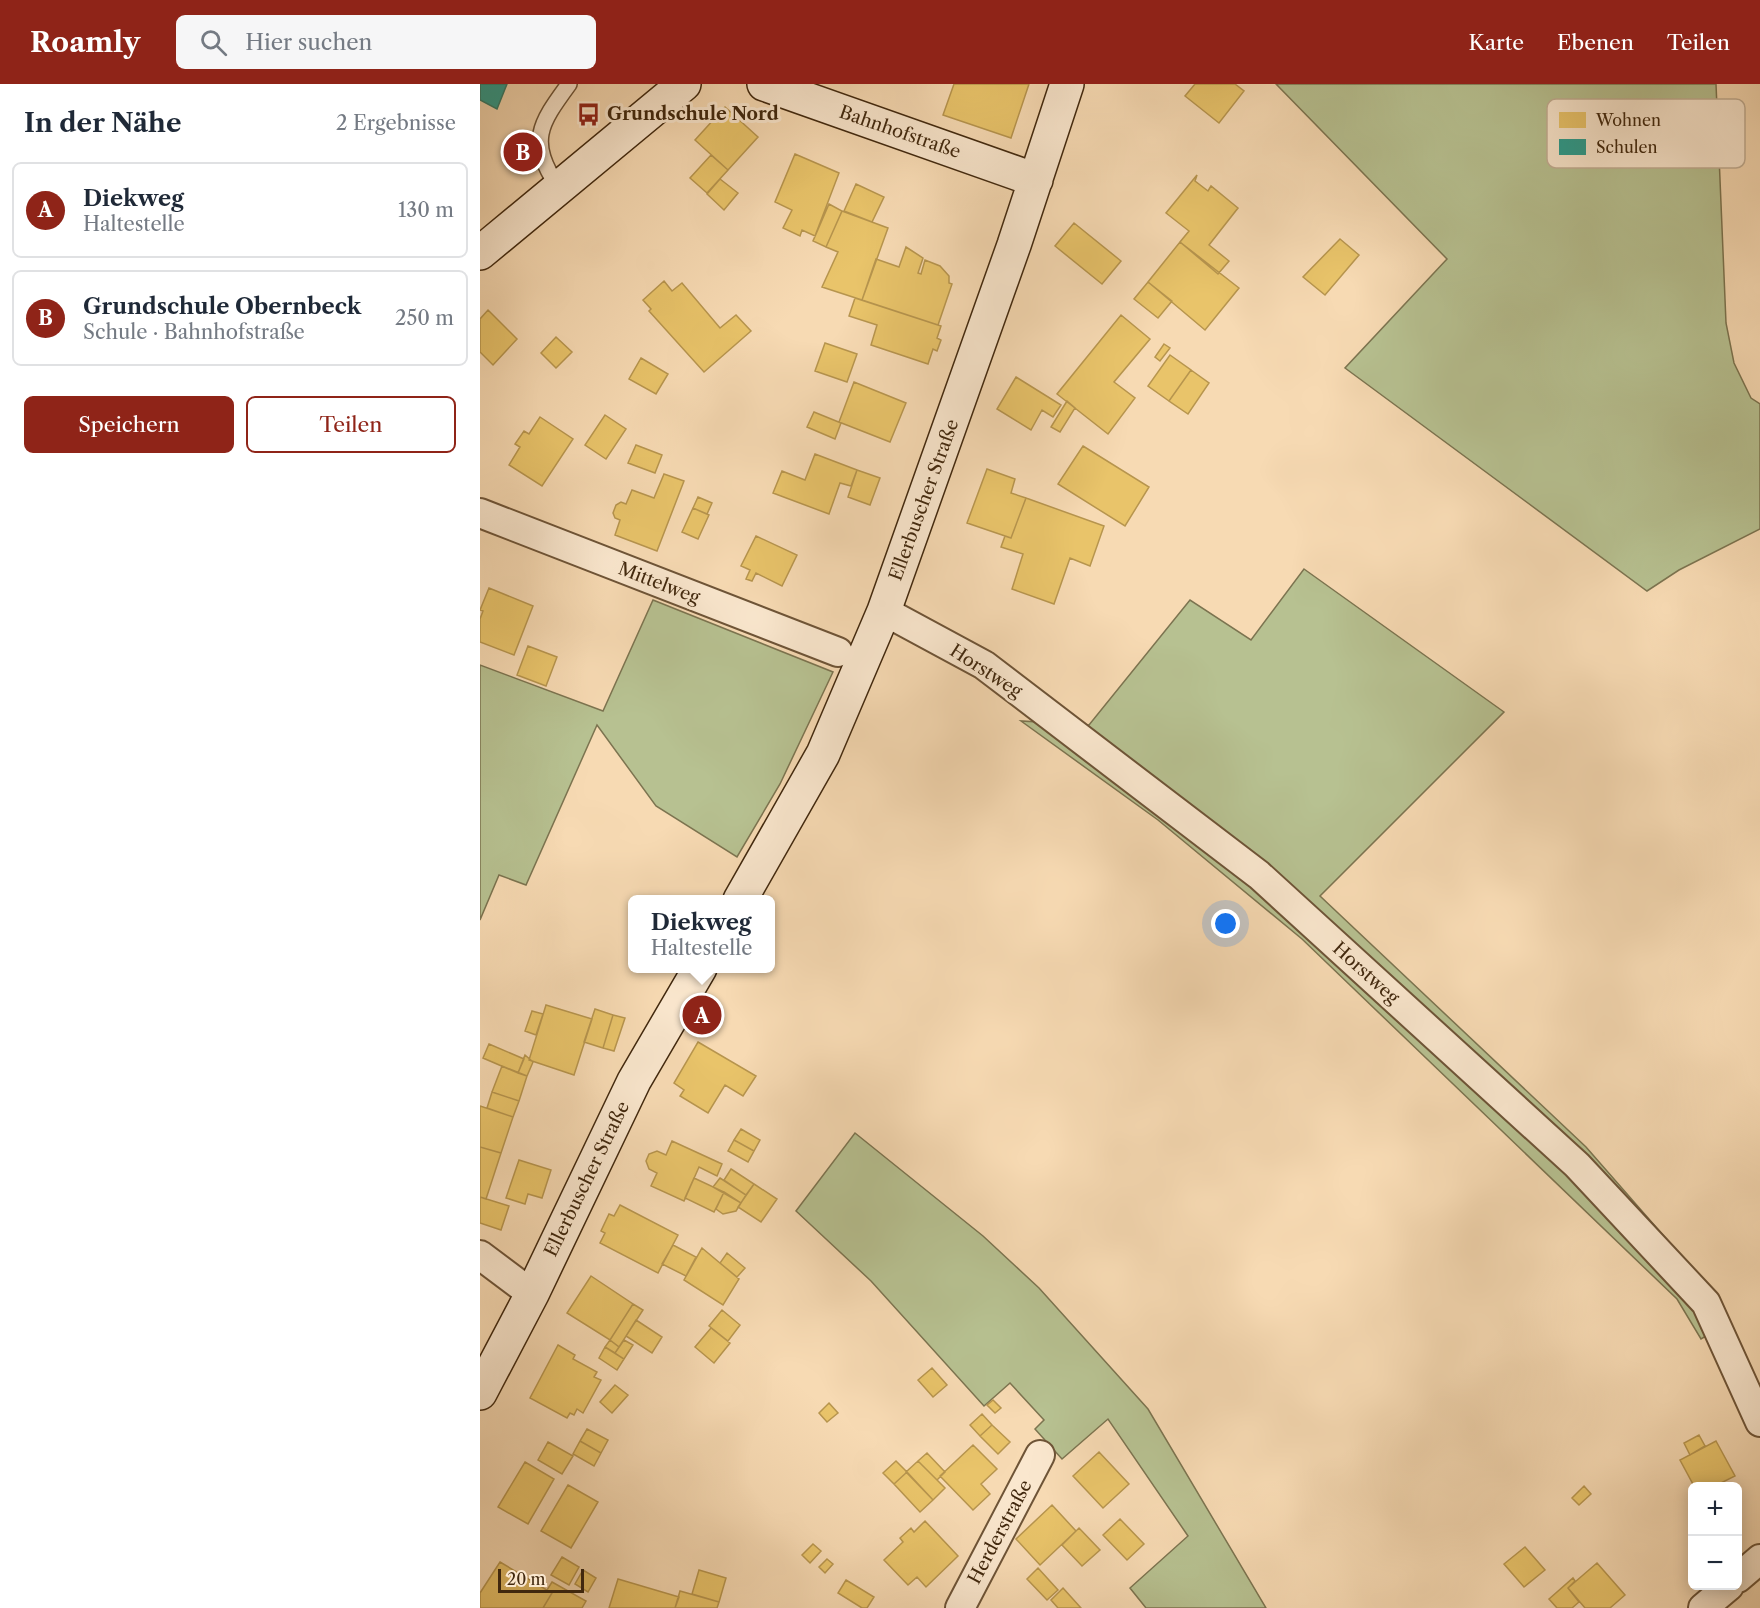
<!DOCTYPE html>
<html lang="de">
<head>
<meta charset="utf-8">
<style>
  :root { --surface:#fff; --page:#f6f6f7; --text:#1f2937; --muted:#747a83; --line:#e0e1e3; --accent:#8f2418 }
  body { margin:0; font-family:"Libre Caslon Text",serif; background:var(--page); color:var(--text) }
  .controls { position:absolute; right:18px; bottom:18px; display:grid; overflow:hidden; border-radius:9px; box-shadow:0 3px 15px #0003 }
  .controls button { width:54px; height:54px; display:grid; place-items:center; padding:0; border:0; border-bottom:2px solid var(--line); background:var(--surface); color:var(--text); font:30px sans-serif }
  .scale { position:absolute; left:18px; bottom:15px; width:86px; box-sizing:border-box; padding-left:6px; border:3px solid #41280e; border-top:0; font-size:16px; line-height:21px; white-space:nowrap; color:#41280e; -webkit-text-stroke:4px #fae7ce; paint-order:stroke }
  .you { position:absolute; left:746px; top:840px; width:21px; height:21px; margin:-15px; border:4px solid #fff; border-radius:50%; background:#1a73e8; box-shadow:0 0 0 9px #1a73e833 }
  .badge { display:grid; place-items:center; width:39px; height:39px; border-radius:50%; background:var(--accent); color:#fff; font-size:20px; font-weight:700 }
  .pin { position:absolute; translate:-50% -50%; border:3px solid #fff; box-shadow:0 2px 6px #0006 }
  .popup { position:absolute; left:148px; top:811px; width:147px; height:78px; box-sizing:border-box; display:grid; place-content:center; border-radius:9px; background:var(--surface); filter:drop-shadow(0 2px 4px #0005); font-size:20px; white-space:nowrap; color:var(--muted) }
  .popup b { font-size:22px; color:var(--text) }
  .popup::after { content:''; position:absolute; left:50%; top:100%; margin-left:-12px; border:12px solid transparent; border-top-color:var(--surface) }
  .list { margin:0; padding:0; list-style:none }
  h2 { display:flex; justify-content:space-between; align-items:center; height:78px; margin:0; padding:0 24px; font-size:26px }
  h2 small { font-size:20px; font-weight:400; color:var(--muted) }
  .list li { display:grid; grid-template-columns:39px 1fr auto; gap:18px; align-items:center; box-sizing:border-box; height:96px; margin:0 12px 12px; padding:0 12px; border:2px solid var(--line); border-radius:9px }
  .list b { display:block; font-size:22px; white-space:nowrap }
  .list p { margin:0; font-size:20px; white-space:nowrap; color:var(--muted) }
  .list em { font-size:20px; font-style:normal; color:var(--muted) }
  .actions { display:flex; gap:12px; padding:18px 24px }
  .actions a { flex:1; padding:14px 0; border:2px solid var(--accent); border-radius:9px; text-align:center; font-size:21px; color:var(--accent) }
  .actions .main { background:var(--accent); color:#fff }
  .icon { flex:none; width:33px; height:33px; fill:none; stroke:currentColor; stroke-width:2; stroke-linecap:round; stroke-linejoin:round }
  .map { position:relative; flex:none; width:1280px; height:1524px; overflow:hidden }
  header { display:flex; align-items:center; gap:36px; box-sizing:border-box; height:84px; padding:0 30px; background:var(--accent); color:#fff }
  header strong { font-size:28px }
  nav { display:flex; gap:33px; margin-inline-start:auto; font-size:21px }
  .search { width:420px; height:54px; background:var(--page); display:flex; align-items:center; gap:15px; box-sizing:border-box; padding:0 21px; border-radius:9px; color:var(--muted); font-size:22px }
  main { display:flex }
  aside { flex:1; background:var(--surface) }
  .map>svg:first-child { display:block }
  .green { fill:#b7c191; stroke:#7c7450; stroke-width:1.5 }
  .homes { fill:#e9c46a; stroke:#b7954e; stroke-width:1.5 }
  .schools { fill:#2a9d8f; stroke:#317a68; stroke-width:1.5 }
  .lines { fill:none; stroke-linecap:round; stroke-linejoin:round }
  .lane-casing { stroke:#6e5437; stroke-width:18 }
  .street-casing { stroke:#6e5437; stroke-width:32 }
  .secondary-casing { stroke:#41280e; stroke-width:36 }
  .lane { stroke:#fae7ce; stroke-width:15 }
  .street { stroke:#fae7ce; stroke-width:28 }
  .secondary { stroke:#fae7ce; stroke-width:33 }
  .labels { text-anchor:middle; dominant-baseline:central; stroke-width:6; stroke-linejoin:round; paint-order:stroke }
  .poi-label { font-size:18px; font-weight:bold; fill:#41280e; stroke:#fae7ce; text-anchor:start }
  .street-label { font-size:18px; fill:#41280e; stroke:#fae7ce }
  .key { fill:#fae7ce; stroke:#c2ae94; stroke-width:1.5 }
  .key-label { font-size:16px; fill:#41280e }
</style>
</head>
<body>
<header>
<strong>Roamly</strong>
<div class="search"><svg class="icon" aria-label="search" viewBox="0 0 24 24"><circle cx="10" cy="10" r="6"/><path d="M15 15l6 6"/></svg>Hier suchen</div>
<nav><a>Karte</a><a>Ebenen</a><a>Teilen</a></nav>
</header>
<main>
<aside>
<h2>In der Nähe<small>2 Ergebnisse</small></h2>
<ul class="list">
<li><span class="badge">A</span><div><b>Diekweg</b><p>Haltestelle</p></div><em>130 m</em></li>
<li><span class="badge">B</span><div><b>Grundschule Obernbeck</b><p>Schule · Bahnhofstraße</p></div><em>250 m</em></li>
</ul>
<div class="actions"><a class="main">Speichern</a><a>Teilen</a></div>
</aside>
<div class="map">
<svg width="1280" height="1524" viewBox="0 0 1280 1524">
  <rect width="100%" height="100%" fill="#f7dab3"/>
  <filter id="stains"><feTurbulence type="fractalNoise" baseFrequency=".00333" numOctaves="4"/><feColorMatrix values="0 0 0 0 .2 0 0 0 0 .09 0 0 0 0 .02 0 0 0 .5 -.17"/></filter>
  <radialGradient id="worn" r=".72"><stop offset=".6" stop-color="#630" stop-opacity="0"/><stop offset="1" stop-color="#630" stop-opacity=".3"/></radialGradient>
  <path class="green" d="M796,0H1236L1246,239L1254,279L1271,314L1280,320V445L1199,486L1167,507L865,284L967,175Z
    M824,485L1024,628L840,812L1106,1063L1238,1214L1250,1238L1221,1255L1197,1215L822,855L678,736L541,637L609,641L710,516L771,556Z
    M173,516L353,588L300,700L257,773L176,722L117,641L46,801L19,791L0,836V581L123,627Z
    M375,1049L503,1152L559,1204L668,1325L786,1524H666L650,1504L708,1452L628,1335L582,1375L555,1345L564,1336L530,1299L504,1322L391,1197L316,1127Z"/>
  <path class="homes" d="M474,0H549L531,54L463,31Z
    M715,0H755L764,7L739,39L705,12Z
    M245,23L278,53L248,86L215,56Z
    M315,70L359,89L335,152L322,146L320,152L303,144L312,126L295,118Z
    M231,71L248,86L227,109L210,94Z
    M717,91L715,97L728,107L731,102L758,124L729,161L749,177L738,190L700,158L709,147L686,129Z
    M240,95L258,109L244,126L227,110Z
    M376,100L404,113L392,138L364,127Z
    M349,120L362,127L346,163L333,157Z
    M362,127L408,144L382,216L342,203L358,168L346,163Z
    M594,139L641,177L622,200L575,162Z
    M860,155L879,171L845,211L823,193Z
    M700,158L759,204L725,246L668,198Z
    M426,163L443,174L438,189L441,190L445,176L460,182L469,192V199L472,200L458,241L382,216L396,175L419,183Z
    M184,197L192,207L202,199L240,244L256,231L271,247L224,288L169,227L171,225L163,216Z
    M668,198L692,217L678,234L654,215Z
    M375,214L461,242L457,254L461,256L457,267L453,265L448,280L391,261L397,241L369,232Z
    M8,226L37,255L13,281L0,268V235Z
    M641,231L670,255L634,298L655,314L628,350L577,310Z
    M76,253L92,268L76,284L61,269Z
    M345,259L377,270L367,298L335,287Z
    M684,260L690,264L680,277L675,273Z
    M690,271L711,286L689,317L668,302Z
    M161,274L188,290L176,310L149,295Z
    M711,286L729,299L708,330L689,317Z
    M536,293L581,321L573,333L562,326L551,346L517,325Z
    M374,298L426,319L410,358L359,338Z
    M587,317L595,324L580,348L571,343Z
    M334,328L361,339L355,355L327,343Z
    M125,331L146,345L126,375L105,361Z
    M60,333L93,355L62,402L29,381L40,363L35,360L44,347L49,350Z
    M156,361L182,371L175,389L148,379Z
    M603,362L669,403L645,442L578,400Z
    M335,370L377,386L371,402L360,399L349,430L293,409L302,387L325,396Z
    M507,385L535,395L531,409L546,414L531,454L487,439Z
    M377,386L400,394L390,421L368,413Z
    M184,390L204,397L177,467L135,451L140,436L135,434L133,429L136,421L141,418L146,420L152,406L174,414Z
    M218,413L232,419L227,430L213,424Z
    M546,414L624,442L610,482L590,474L574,520L532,505L543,470L521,463L525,452L531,454Z
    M213,424L229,431L218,455L202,448Z
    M276,452L317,471L302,502L276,489L272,497L266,495L270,486L261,482Z
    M9,504L53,522L34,571L0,558V535L3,527L0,526Z
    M48,562L77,573L66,602L37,591Z
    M66,921L112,935L94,991L49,976Z
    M115,925L133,931L123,964L104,958Z
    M52,927L63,930L56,951L45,947Z
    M133,931L145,934L134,967L123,964Z
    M218,958L276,992L263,1012L245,1001L228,1029L200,1012L204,1006L194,999Z
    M9,960L44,975L38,989L3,974Z
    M45,971L53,978L47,992L38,989Z
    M22,982L47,992L39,1017L12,1008Z
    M12,1008L39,1017L33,1033L7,1024Z
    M0,1022L33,1033L21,1069L0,1063Z
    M261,1045L280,1056L274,1067L254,1056Z
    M254,1056L274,1067L268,1078L248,1067Z
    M192,1057L242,1080L237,1092L219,1083L204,1117L171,1102L177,1089L169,1085L166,1077L169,1070L177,1067L186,1071Z
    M0,1063L21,1069L6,1115L0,1113Z
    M39,1076L71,1086L62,1114L48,1110L45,1120L26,1114Z
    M251,1085L274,1100L266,1111L244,1096Z
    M214,1094L244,1108L234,1128L205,1114Z
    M240,1094L266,1111L261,1119L233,1103Z
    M274,1100L297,1115L281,1138L258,1123Z
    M244,1108L261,1119L256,1127L243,1130L236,1125Z
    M0,1113L29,1122L21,1146L0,1139Z
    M140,1121L198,1151L178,1189L120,1159L125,1149L121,1147L129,1130L134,1132Z
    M193,1161L216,1173L206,1192L182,1180Z
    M222,1164L259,1195L243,1221L204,1196Z
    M247,1169L265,1184L257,1193L240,1179Z
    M111,1192L153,1220L130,1256L87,1229Z
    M153,1220L163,1226L139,1263L130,1256Z
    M242,1226L260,1241L248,1257L229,1242Z
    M156,1236L182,1253L172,1269L146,1252Z
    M231,1244L250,1259L234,1279L215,1263Z
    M130,1256L139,1263L135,1269L125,1263Z
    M144,1256L153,1261L144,1275L135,1269Z
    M78,1261L95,1271L93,1275L117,1288L114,1293L121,1296L103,1329L97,1325L94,1331L90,1329L87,1334L50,1314Z
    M125,1263L144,1275L137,1286L119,1274Z
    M452,1284L467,1301L453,1313L438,1296Z
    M135,1301L148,1311L132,1329L120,1318Z
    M513,1316L521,1324L515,1329L507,1321Z
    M349,1319L358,1329L347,1338L339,1329Z
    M502,1330L512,1341L500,1352L490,1341Z
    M512,1341L530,1358L518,1370L500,1352Z
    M107,1345L128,1356L121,1369L100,1357Z
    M1219,1351L1225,1362L1210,1371L1204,1359Z
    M100,1357L121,1369L114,1382L93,1370Z
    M1236,1357L1255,1392L1235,1402H1214L1200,1376Z
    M68,1358L93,1372L82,1390L58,1376Z
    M493,1361L517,1385L501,1400L510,1410L493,1426L460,1392Z
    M619,1368L649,1400L623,1424L593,1392Z
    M447,1369L465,1388L457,1396L438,1377Z
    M416,1377L427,1388L414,1400L403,1389Z
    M438,1377L465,1404L453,1416L426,1388Z
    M45,1378L74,1395L48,1440L18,1423Z
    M427,1388L453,1416L440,1428L414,1400Z
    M88,1401L118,1418L91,1464L61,1447Z
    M1104,1402L1111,1410L1099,1421L1092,1414Z
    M572,1421L596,1447L560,1481L536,1455Z
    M640,1435L664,1460L647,1476L623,1451Z
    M445,1437L478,1472L446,1503L437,1493L428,1501L404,1476L423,1458L420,1454L431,1444L434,1448Z
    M599,1444L620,1466L602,1482L582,1461Z
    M333,1460L341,1467L330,1479L322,1471Z
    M1045,1463L1065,1486L1044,1503L1024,1480Z
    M82,1473L99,1483L89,1501L71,1491Z
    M347,1475L353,1480L345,1489L339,1483Z
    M20,1478L72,1509L63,1524H0V1509Z
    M1117,1479L1145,1511L1130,1524H1105L1088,1504Z
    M558,1484L578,1506L567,1516L547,1495Z
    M103,1486L116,1494L108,1508L95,1500Z
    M219,1486L246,1494L239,1518L212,1510Z
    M1093,1494L1095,1497L1088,1504L1099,1518L1092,1524H1077L1069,1515Z
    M138,1495L199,1513L195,1524H129Z
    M366,1496L394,1513L387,1524H382L358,1509Z
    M72,1498L106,1517L102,1524H63L72,1509L67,1506Z
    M583,1504L601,1524H578L571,1516Z
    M200,1507L239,1518L237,1524H195Z"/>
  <path class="schools" d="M0,0H27L17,25L0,16Z"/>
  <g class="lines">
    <defs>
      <path id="lane" d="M78,103C48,57 59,41 89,0"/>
      <path id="street" d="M0,429L358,568
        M404,527L504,581L779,791L1097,1081L1226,1219L1280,1338
        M0,1171L52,1210
        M1258,1494L1280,1475
        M480,1524L560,1371
        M1223,1524L1249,1502"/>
      <path id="secondary" d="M284,0L556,96
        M0,169L204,0
        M260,816L343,670L404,527L534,161L587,0
        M0,1309L52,1210L154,997L220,884"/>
    </defs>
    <use href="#lane" class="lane-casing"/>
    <use href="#street" class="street-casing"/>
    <use href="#secondary" class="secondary-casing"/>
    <use href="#lane" class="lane"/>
    <use href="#street" class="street"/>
    <use href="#secondary" class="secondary"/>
  </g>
  <defs>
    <symbol id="bus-bare" viewBox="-9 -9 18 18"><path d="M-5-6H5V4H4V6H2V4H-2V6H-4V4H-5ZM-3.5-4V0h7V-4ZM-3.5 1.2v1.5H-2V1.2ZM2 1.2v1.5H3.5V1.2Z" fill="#8f2418" stroke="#fae7ce" stroke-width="2.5" paint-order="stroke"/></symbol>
  </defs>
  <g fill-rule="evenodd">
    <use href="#bus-bare" x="92" y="14" width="33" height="33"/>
  </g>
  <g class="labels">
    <g class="poi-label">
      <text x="127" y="30">Grundschule Nord</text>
    </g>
    <g class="street-label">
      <text transform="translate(420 48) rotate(19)">Bahnhofstraße</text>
      <text transform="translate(444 416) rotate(-70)">Ellerbuscher Straße</text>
      <text transform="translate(179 499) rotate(21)">Mittelweg</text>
      <text transform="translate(506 587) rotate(33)">Horstweg</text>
      <text transform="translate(886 889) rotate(42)">Horstweg</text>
      <text transform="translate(107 1095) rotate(-64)">Ellerbuscher Straße</text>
      <text transform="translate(520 1448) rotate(-62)">Herderstraße</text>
    </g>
  </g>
  <rect x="1067" y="15" width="198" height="69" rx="9" class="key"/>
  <rect x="1079" y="28" width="27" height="16" fill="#e9c46a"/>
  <rect x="1079" y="55" width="27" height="16" fill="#2a9d8f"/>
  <g class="key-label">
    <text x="1116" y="42">Wohnen</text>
    <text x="1116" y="69">Schulen</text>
  </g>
  <rect width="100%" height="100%" filter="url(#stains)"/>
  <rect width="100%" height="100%" fill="url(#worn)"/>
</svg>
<div class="controls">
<button>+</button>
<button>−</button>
</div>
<div class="scale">20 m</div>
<div class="you"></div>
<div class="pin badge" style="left:222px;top:931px">A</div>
<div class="popup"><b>Diekweg</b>Haltestelle</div>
<div class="pin badge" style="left:43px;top:68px">B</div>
</div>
</main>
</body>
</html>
